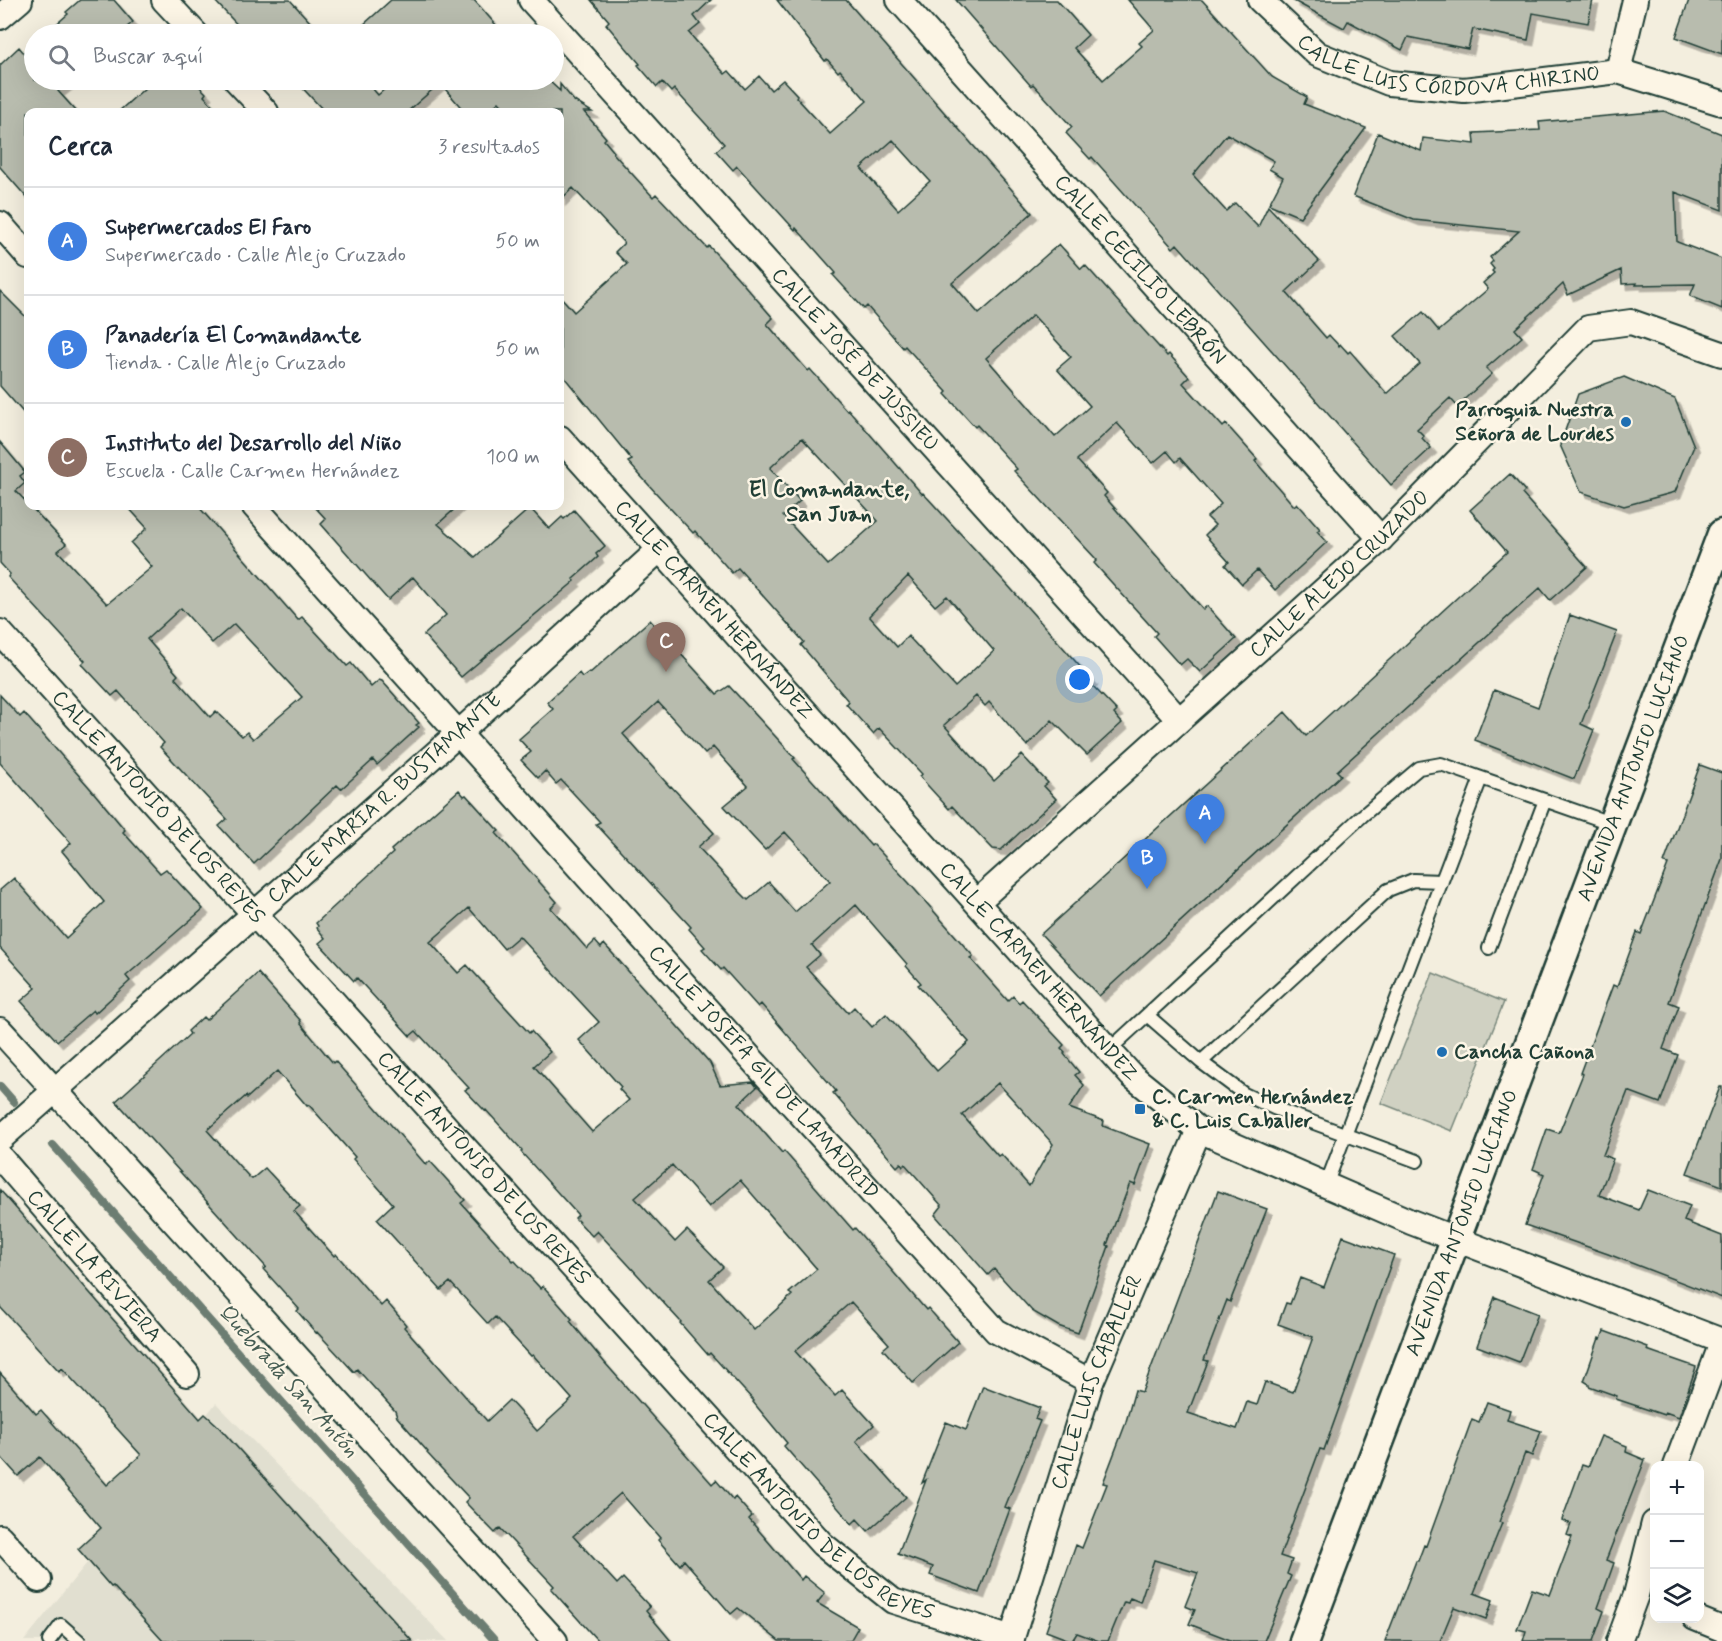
<!DOCTYPE html>
<html lang="es">
<head>
<meta charset="utf-8">
<style>
  :root { --surface:#fff; --page:#f6f6f7; --text:#1f2937; --muted:#747a83; --line:#e0e1e3; --accent:#b45309 }
  body { margin:0; font-family:Mynerve,sans-serif; background:var(--page); color:var(--text) }
  .controls { position:absolute; right:18px; bottom:18px; display:grid; overflow:hidden; border-radius:12px; box-shadow:0 6px 24px #0002 }
  .controls button { width:54px; height:54px; display:grid; place-items:center; padding:0; border:0; border-bottom:2px solid var(--line); background:var(--surface); color:var(--text); font:30px sans-serif }
  .you { position:absolute; left:1080px; top:680px; width:21px; height:21px; margin:-15px; border:4px solid #fff; border-radius:50%; background:#1a73e8; box-shadow:0 0 0 9px #1a73e833 }
  .badge { display:grid; place-items:center; width:39px; height:39px; border-radius:50%; background:var(--accent); color:#fff; font-size:20px; font-weight:700 }
  .pin { position:absolute; translate:-50% -50px; filter:drop-shadow(0 2px 3px #0008) }
  .pin::after { content:''; position:absolute; top:32px; width:21px; height:18px; background:inherit; clip-path:polygon(0 0,100% 0,50% 100%) }
  .list { margin:0; padding:0; list-style:none }
  h2 { display:flex; justify-content:space-between; align-items:center; height:78px; margin:0; padding:0 24px; font-size:26px }
  h2 small { font-size:20px; font-weight:400; color:var(--muted) }
  .list li { display:grid; grid-template-columns:39px 1fr auto; gap:18px; align-items:center; box-sizing:border-box; height:108px; padding:0 24px; border-top:2px solid var(--line) }
  .list b { display:block; font-size:22px; white-space:nowrap }
  .list p { margin:0; font-size:20px; white-space:nowrap; color:var(--muted) }
  .list em { font-size:20px; font-style:normal; color:var(--muted) }
  .icon { flex:none; width:33px; height:33px; fill:none; stroke:currentColor; stroke-width:2; stroke-linecap:round; stroke-linejoin:round }
  .map { position:relative; flex:none; width:1722px; height:1641px; overflow:hidden }
  .search { position:absolute; background:var(--surface); box-shadow:0 6px 24px #0002; left:24px; top:24px; width:540px; height:66px; display:flex; align-items:center; gap:15px; box-sizing:border-box; padding:0 21px; border-radius:33px; color:var(--muted); font-size:22px }
  .panel { position:absolute; background:var(--surface); box-shadow:0 6px 24px #0002; left:24px; top:108px; width:540px; height:402px; border-radius:12px }
  .map>svg:first-child { display:block }
  .built { fill:#e1dfd0 }
  .green { fill:#d0d1c2; stroke:#78877b; stroke-width:1.5 }
  .lines { fill:none; stroke-linecap:round; stroke-linejoin:round }
  .stream { stroke:#6c7d72; stroke-width:8 }
  .building { fill:#b8bcae; stroke:#1f3d34; stroke-width:1.5; fill-rule:evenodd; filter:url(#shadow) }
  .service-casing { stroke:#1f3d34; stroke-width:16 }
  .minor-casing { stroke:#1f3d34; stroke-width:28 }
  .tertiary-casing { stroke:#1f3d34; stroke-width:33 }
  .service { stroke:#fcf5e5; stroke-width:12 }
  .minor { stroke:#fcf5e5; stroke-width:24 }
  .tertiary { stroke:#fcf5e5; stroke-width:28 }
  .poi-dot { fill:#1f6fb2; stroke:#fcf5e5; stroke-width:2 }
  .labels { text-anchor:middle; dominant-baseline:central; stroke-width:5; stroke-linejoin:round; paint-order:stroke }
  .street-label { font-size:21px; fill:#1f3d34; stroke:#fcf5e5 }
  .poi-label { font-size:21px; font-weight:bold; fill:#1f3d34; stroke:#fcf5e5; text-anchor:start }
  .neighbourhood-label { font-size:22px; font-weight:bold; fill:#1f3d34; stroke:#fcf5e5 }
  .water-label { font-size:22px; font-style:italic; fill:#465d53; stroke:#fcf5e5 }
</style>
</head>
<body>
<div class="map">
<svg width="1722" height="1641" viewBox="0 0 1722 1641">
  <defs>
    <filter id="shadow"><feDropShadow dx="5.5" dy="5.5" stdDeviation="0" flood-color="#0004"/></filter>
  </defs>
  <rect width="100%" height="100%" fill="#f3eede"/>
  <filter id="ink" filterUnits="userSpaceOnUse"><feTurbulence type="fractalNoise" baseFrequency=".0167" numOctaves="2"/><feDisplacementMap in="SourceGraphic" scale="12" xChannelSelector="R" yChannelSelector="G"/><feConvolveMatrix kernelMatrix="1 2 1 2 8 2 1 2 1" color-interpolation-filters="sRGB"/></filter>
  <g filter="url(#ink)">
    <path class="built" d="M216,1403L448,1641H24Z"/>
    <path class="green" d="M1433,973L1504,1002L1452,1131L1381,1103Z"/>
    <g class="lines">
      <path class="stream" d="M0,1086L14,1102
        M53,1145L495,1641"/>
    </g>
    <path class="building" d="M80,0H114L133,22L119,34H45L68,14L66,12Z
      M214,0H290L321,34H246Z
      M391,0H474L504,34H353Z
      M591,0H711L694,16L700,24L689,33L725,74L729,71L745,89L759,76L771,90L783,80L797,95L796,97L830,134L867,101L840,70L838,72L827,59L825,61L777,0H846L1032,213L952,283L979,314L1059,244L1081,269L1085,265L1167,356L1169,354L1189,377L1183,383L1223,427L1226,424L1257,459L1255,461L1294,506L1297,503L1320,529L1317,531L1327,542L1275,590L1257,570L1242,584L1225,565L1229,562L1205,535L1215,525L1207,517L1221,504L1180,458L1176,462L1167,451L1153,463L1117,423L1077,460L1107,493L1104,496L1203,609L1207,606L1236,639L1200,672L1187,659L1180,665L1154,636L1157,633L1094,563L1097,560L1014,471L1017,469L977,425L975,427L945,394L947,392L905,346L903,348L867,306L864,309L833,275L836,273L796,228L795,230L737,166L733,170L716,151L724,144L674,89L671,92L662,82L657,87L638,65L640,64L606,24L609,21ZM893,140L930,181L898,210L861,168ZM1033,315L1071,357L1057,369L1090,406L1055,437L986,358Z
      M956,0H1057L1088,35L1074,48L1103,80L1142,46L1139,43L1154,30L1128,0H1202L1272,77L1307,97L1304,104L1366,128L1300,217L1269,204L1283,177L1269,169L1274,161L1227,134L1193,175L1226,211L1235,203L1258,227L1268,206L1319,261L1286,292L1326,338L1329,335L1339,346L1340,344L1348,353L1350,351L1387,394L1420,364L1395,336L1423,312L1439,331L1488,289L1483,283L1494,273L1492,271L1494,269L1490,264L1493,261L1490,257L1519,231L1414,220L1353,196L1378,133L1421,151L1423,138L1475,144L1474,133L1540,130L1539,122L1664,111L1722,134V210L1675,192L1677,242L1722,259V309L1690,296L1695,284L1636,285L1637,283L1622,284L1621,270L1568,295L1563,284L1515,329L1522,337L1486,368L1492,374L1457,406L1450,398L1417,429L1424,436L1422,438L1431,448L1391,485L1177,244L1173,248L1092,157L1090,159L1066,133L1072,127L1033,84L1031,86Z
      M1292,0H1593L1588,23L1533,13L1528,40L1473,29L1468,49L1408,37L1402,50L1348,21L1344,28Z
      M1689,0H1722V54L1676,37Z
      M19,47L34,65V80H72L58,91L77,112H28V199L0,167V65Z
      M154,80H193L206,93L204,96L219,112H118Z
      M295,80H365L378,95L395,80H548L560,91V84L574,101L592,112H584L606,138L604,140L614,152L613,153L653,197L656,194L707,248L709,246L738,278L773,318L767,324L808,371L810,369L847,411L848,409L922,494L923,493L1003,580L1092,680L1089,682L1117,711L1114,714L1122,723L1087,755L1052,720L1027,746L989,702L985,706L976,696L944,725L994,781L1022,755L1048,783L1044,786L1056,799L1001,850L993,849L952,806L949,809L919,776L922,774L879,728L873,734L846,704L849,702L801,645L804,642L738,568L732,573L695,531L693,533L657,494L628,462L632,460L560,372V296L574,312L627,264L615,252L624,243L573,188L560,200V112H508L499,102L487,112H465L440,83L407,112H325ZM802,438L878,521L828,565L783,516L800,501L770,468ZM908,576L935,606L947,596L994,651L955,687L908,636L897,647L869,616Z
      M0,291L28,319V418L0,386Z
      M1624,377L1675,399L1694,446L1675,492L1624,506L1581,492L1560,445L1578,394Z
      M0,442L25,472L20,476L25,483L16,491L66,544L58,551L107,604L152,567L131,543L147,528L127,506H198L298,620L302,617L347,666L351,663L371,687L379,680L382,681L419,723L416,725L419,727L377,765L373,760L341,789L337,785L254,864L219,826L227,819L160,747L164,743L118,691L112,696L82,664L85,661L8,577L10,574L0,563ZM181,608L212,643L234,624L302,697L253,739L247,732L242,736L216,711L210,717L175,678L178,675L147,639Z
      M1510,474L1525,491L1522,494L1587,567L1550,600L1540,588L1337,771L1341,775L1099,996L1041,934L1285,712L1306,736L1507,552L1470,510Z
      M314,506H458L438,524L475,557L530,508L549,529L562,517L564,519L574,510L605,546L596,554L598,557L573,579L575,581L461,677L424,635L446,615L413,577L388,600L321,524L326,519Z
      M1570,615L1617,632L1581,724L1594,730L1574,779L1475,740L1494,690L1538,707Z
      M650,620L717,694L729,686L774,735L795,758L793,759L871,846L873,844L909,883L973,956L970,958L1008,1001L1013,996L1019,1003L1022,1000L1064,1045L1061,1048L1065,1052L1064,1054L1079,1072L1075,1075L1084,1085L1069,1108L1104,1121L1103,1126L1150,1144L1135,1185L1130,1183L1107,1245L1109,1246L1078,1333L1058,1326L1032,1311L994,1269L988,1275L935,1215L942,1206L905,1164L903,1166L901,1163L897,1167L833,1093L836,1091L761,1004L758,1007L723,968L721,970L702,949L705,947L689,929L691,927L596,824L600,822L561,780L556,784L545,771L538,778L521,760L531,752L519,739L553,709L547,702L579,673L582,677L589,672L590,673ZM658,702L705,754L713,747L748,786L724,806L765,850L785,832L830,881L795,912L769,882L748,900L739,891L698,847L714,833L671,786L670,787L623,734ZM856,905L907,964L906,966L921,983L918,985L969,1042L937,1071L886,1014L872,1027L854,1007L848,1013L806,967L820,955L812,945ZM998,1083L1053,1144L1029,1186L1001,1154L998,1156L962,1115Z
      M0,695L20,717L24,713L89,787L125,830L123,832L160,873L166,869L203,909L126,976L130,981L95,1013L93,1010L57,1041L21,1001L36,988L0,948V890L14,878L66,938L104,902L62,851L71,843L0,763Z
      M1700,765L1722,773V859L1669,1002L1679,1006L1663,1049L1678,1055L1660,1103L1628,1091L1603,1155L1613,1159L1599,1195L1639,1210L1648,1190L1690,1206L1684,1221L1722,1236V1298L1608,1254L1525,1225L1544,1174L1533,1169L1547,1129L1559,1133L1583,1074L1580,1073L1613,985L1617,987L1637,932L1641,934L1668,864L1664,863Z
      M459,790L464,796L466,795L495,827L499,831L496,833L557,902L551,908L587,949L595,941L601,948L604,944L710,1063L720,1085L753,1082L757,1087L739,1104L782,1153L784,1151L853,1230L855,1228L926,1310L928,1308L958,1342L913,1383L883,1349L889,1344L851,1302L795,1351L835,1396L842,1390L874,1425L856,1441L906,1497L868,1531L857,1519L852,1524L784,1446L787,1443L753,1402L754,1401L710,1353L708,1355L680,1323L681,1322L625,1261L597,1231L592,1236L575,1218L578,1215L521,1152L522,1150L486,1110L485,1111L465,1090L469,1088L416,1031L410,1036L357,978L354,981L319,943L325,938L317,928L318,926L316,923L393,853L391,850ZM469,908L504,949L519,936L599,1022L579,1040L621,1087L619,1089L629,1100L592,1132L534,1066L550,1052L531,1031L529,1033L467,965L458,973L430,942ZM672,1165L709,1207L740,1180L817,1269L789,1293L792,1295L754,1330L709,1280L723,1267L687,1230L675,1242L635,1198Z
      M258,973L301,1021L300,1023L333,1063L335,1061L426,1165L430,1161L465,1200L461,1203L513,1261L514,1260L541,1289L543,1286L572,1319L570,1321L605,1363L712,1484L716,1480L733,1500L735,1497L752,1516L749,1519L801,1580L804,1576L825,1593L817,1603L858,1627L850,1641H779L738,1608L731,1614L684,1560L680,1565L658,1540L660,1538L621,1493L573,1536L617,1584L623,1578L650,1607L646,1611L671,1641H598L551,1589L554,1586L500,1528L495,1533L465,1502L469,1498L427,1453L428,1452L397,1417L395,1411L357,1369L354,1372L317,1332L316,1333L297,1311L299,1309L263,1269L266,1267L116,1101L190,1034L188,1031L203,1017L206,1020ZM277,1071L307,1106L309,1105L355,1157L353,1159L393,1204L377,1219L441,1290L450,1282L488,1324L495,1317L531,1356L533,1355L572,1399L537,1431L509,1400L487,1421L404,1327L406,1325L386,1301L381,1306L336,1254L334,1256L294,1211L300,1206L265,1168L252,1179L250,1178L207,1130L246,1096L247,1098Z
      M1720,1087H1722V1186L1687,1173Z
      M0,1190L200,1419L205,1414L216,1424L412,1641H163L113,1586L111,1587L78,1549L101,1528L40,1457L18,1476L0,1456V1373L36,1414L41,1410L107,1485L141,1455L62,1368L59,1371L0,1307Z
      M1218,1191L1267,1209L1230,1302L1227,1300L1204,1360L1208,1361L1188,1413L1237,1429L1247,1402L1257,1405L1265,1382L1293,1392L1313,1337L1278,1324L1286,1303L1290,1304L1300,1278L1324,1287L1343,1236L1394,1255L1324,1450L1320,1449L1280,1556L1292,1560L1287,1574L1291,1576L1264,1641H1233L1189,1624L1195,1610L1185,1606L1198,1573L1154,1560L1140,1602L1130,1598L1128,1603L1124,1602L1108,1641H1099L1077,1633L1072,1641L1046,1631L1076,1545L1082,1548L1107,1484L1103,1483L1125,1425L1135,1390L1142,1392Z
      M1495,1297L1538,1314L1519,1362L1477,1346Z
      M1604,1331L1648,1347L1647,1350L1696,1367L1679,1417L1665,1412L1664,1415L1616,1399L1617,1396L1589,1386V1384L1584,1381L1599,1338L1601,1339Z
      M983,1386L1040,1408L1035,1419L1040,1421L1005,1507L1010,1509L979,1593L930,1575L933,1567L898,1554L926,1480L922,1483L946,1422L966,1430Z
      M1487,1402L1510,1410L1507,1420L1541,1431L1532,1456L1525,1453L1499,1522L1502,1523L1474,1593L1493,1600L1486,1619L1454,1607L1440,1641H1385L1416,1561H1418L1424,1545L1426,1546L1472,1419L1479,1422Z
      M1601,1436L1627,1446L1626,1452L1645,1460L1606,1560L1614,1563L1598,1608L1604,1611L1593,1641H1523L1526,1631L1517,1629L1532,1589L1550,1595L1572,1537L1567,1535L1571,1524L1562,1520L1582,1465L1588,1467Z"/>
    <g class="lines">
      <defs>
        <path id="service" d="M1489,948L1545,800
          M1147,1015L1201,1062L1388,890L1413,880L1442,881
          M1109,1050L1362,816L1419,768L1441,764L1613,824
          M1201,1062L1244,1094L1274,1108L1417,1161
          M1326,1185L1481,778
          M49,1641L61,1625L79,1641"/>
        <g id="minor">
          <path d="M164,0L196,34"/>
          <path id="s1" d="M531,0L1179,720"/>
          <path id="s2" d="M899,0L1381,539"/>
          <path id="s3" d="M1260,0L1317,54L1389,83L1464,90L1618,71L1722,103"/>
          <path d="M0,17L20,0"/>
          <path d="M1618,71L1635,0"/>
          <path d="M236,80L266,112"/>
          <path d="M0,224L28,256"/>
          <path id="s4" d="M560,438L1131,1075L1199,1130L1411,1222L1722,1341"/>
          <path id="s5" d="M254,506L996,1331L1091,1382"/>
          <path id="s6" d="M0,632L822,1544L893,1601L1012,1638"/>
          <path id="s7" d="M977,902L1381,539L1588,328L1631,322L1722,354"/>
          <path d="M0,1030L555,1641"/>
          <path id="s8" d="M0,1139L460,732L660,549"/>
          <path id="s9" d="M0,1157L187,1374"/>
          <path d="M1676,1466L1722,1343"/>
          <path d="M0,1537L39,1580"/>
          <path d="M1695,1618L1722,1629"/>
          <path id="s10" d="M1011,1641L1091,1382L1199,1130"/>
          <path d="M1619,1641L1636,1595L1654,1523"/>
        </g>
        <g id="tertiary">
          <path id="s11" d="M1304,1641L1722,534"/>
        </g>
      </defs>
      <use href="#service" class="service-casing"/>
      <use href="#minor" class="minor-casing"/>
      <use href="#tertiary" class="tertiary-casing"/>
      <use href="#service" class="service"/>
      <use href="#minor" class="minor"/>
      <use href="#tertiary" class="tertiary"/>
    </g>
  </g>
  <g class="poi-dot">
    <circle cx="1626" cy="422" r="6"/>
    <circle cx="1442" cy="1052" r="6"/>
    <rect x="1134" y="1103" width="12" height="12" rx="3"/>
  </g>
  <g class="labels">
    <g class="street-label">
      <text stroke="none"><textPath href="#s3" startOffset="212">CALLE LUIS CÓRDOVA CHIRINO</textPath></text>
      <text stroke="none"><textPath href="#s2" startOffset="362">CALLE CECILIO LEBRÓN</textPath></text>
      <text stroke="none"><textPath href="#s1" startOffset="484">CALLE JOSÉ DE JUSSIEU</textPath></text>
      <text stroke="none"><textPath href="#s7" startOffset="489">CALLE ALEJO CRUZADO</textPath></text>
      <text stroke="none"><textPath href="#s4" startOffset="231">CALLE CARMEN HERNÁNDEZ</textPath></text>
      <text stroke="none"><textPath href="#s11" startOffset="933">AVENIDA ANTONIO LUCIANO</textPath></text>
      <text stroke="none"><textPath href="#s8" startOffset="514">CALLE MARÍA R. BUSTAMANTE</textPath></text>
      <text stroke="none"><textPath href="#s6" startOffset="236">CALLE ANTONIO DE LOS REYES</textPath></text>
      <text stroke="none"><textPath href="#s4" startOffset="717">CALLE CARMEN HERNÁNDEZ</textPath></text>
      <text stroke="none"><textPath href="#s5" startOffset="762">CALLE JOSEFA GIL DE LAMADRID</textPath></text>
      <text stroke="none"><textPath href="#s6" startOffset="722">CALLE ANTONIO DE LOS REYES</textPath></text>
      <text stroke="none"><textPath href="#s11" startOffset="447">AVENIDA ANTONIO LUCIANO</textPath></text>
      <text stroke="none"><textPath href="#s9" startOffset="144">CALLE LA RIVIERA</textPath></text>
      <text stroke="none"><textPath href="#s10" startOffset="273">CALLE LUIS CABALLER</textPath></text>
      <text stroke="none"><textPath href="#s6" startOffset="1208">CALLE ANTONIO DE LOS REYES</textPath></text>
    </g>
    <g class="poi-label">
      <text x="1614" y="410" text-anchor="end">Parroquia Nuestra<tspan x="1614" dy="24">Señora de Lourdes</tspan></text>
      <text x="1454" y="1052">Cancha Cañona</text>
      <text x="1152" y="1097">C. Carmen Hernández<tspan x="1152" dy="24">&amp; C. Luis Caballer</tspan></text>
    </g>
    <g class="neighbourhood-label">
      <text x="829" y="490">El Comandante,<tspan x="829" dy="25">San Juan</tspan></text>
    </g>
    <g class="water-label">
      <text transform="translate(288 1381) rotate(48)">Quebrada San Antón</text>
    </g>
  </g>
</svg>
<div class="controls">
<button>+</button>
<button>−</button>
<button><svg class="icon" aria-label="layers" viewBox="0 0 24 24"><path d="M12 4l9 5-9 5-9-5zM3 14l9 5 9-5"/></svg></button>
</div>
<div class="you"></div>
<div class="pin badge" style="left:1205px;top:844px;background:#3f7fe0">A</div>
<div class="pin badge" style="left:1147px;top:889px;background:#3f7fe0">B</div>
<div class="pin badge" style="left:666px;top:672px;background:#8d6e63">C</div>
<div class="search"><svg class="icon" aria-label="search" viewBox="0 0 24 24"><circle cx="10" cy="10" r="6"/><path d="M15 15l6 6"/></svg>Buscar aquí</div>
<section class="panel">
<h2>Cerca<small>3 resultados</small></h2>
<ul class="list">
<li><span class="badge" style="background:#3f7fe0">A</span><div><b>Supermercados El Faro</b><p>Supermercado · Calle Alejo Cruzado</p></div><em>50 m</em></li>
<li><span class="badge" style="background:#3f7fe0">B</span><div><b>Panadería El Comandante</b><p>Tienda · Calle Alejo Cruzado</p></div><em>50 m</em></li>
<li><span class="badge" style="background:#8d6e63">C</span><div><b>Instituto del Desarrollo del Niño</b><p>Escuela · Calle Carmen Hernández</p></div><em>100 m</em></li>
</ul>
</section>
</div>
</body>
</html>
